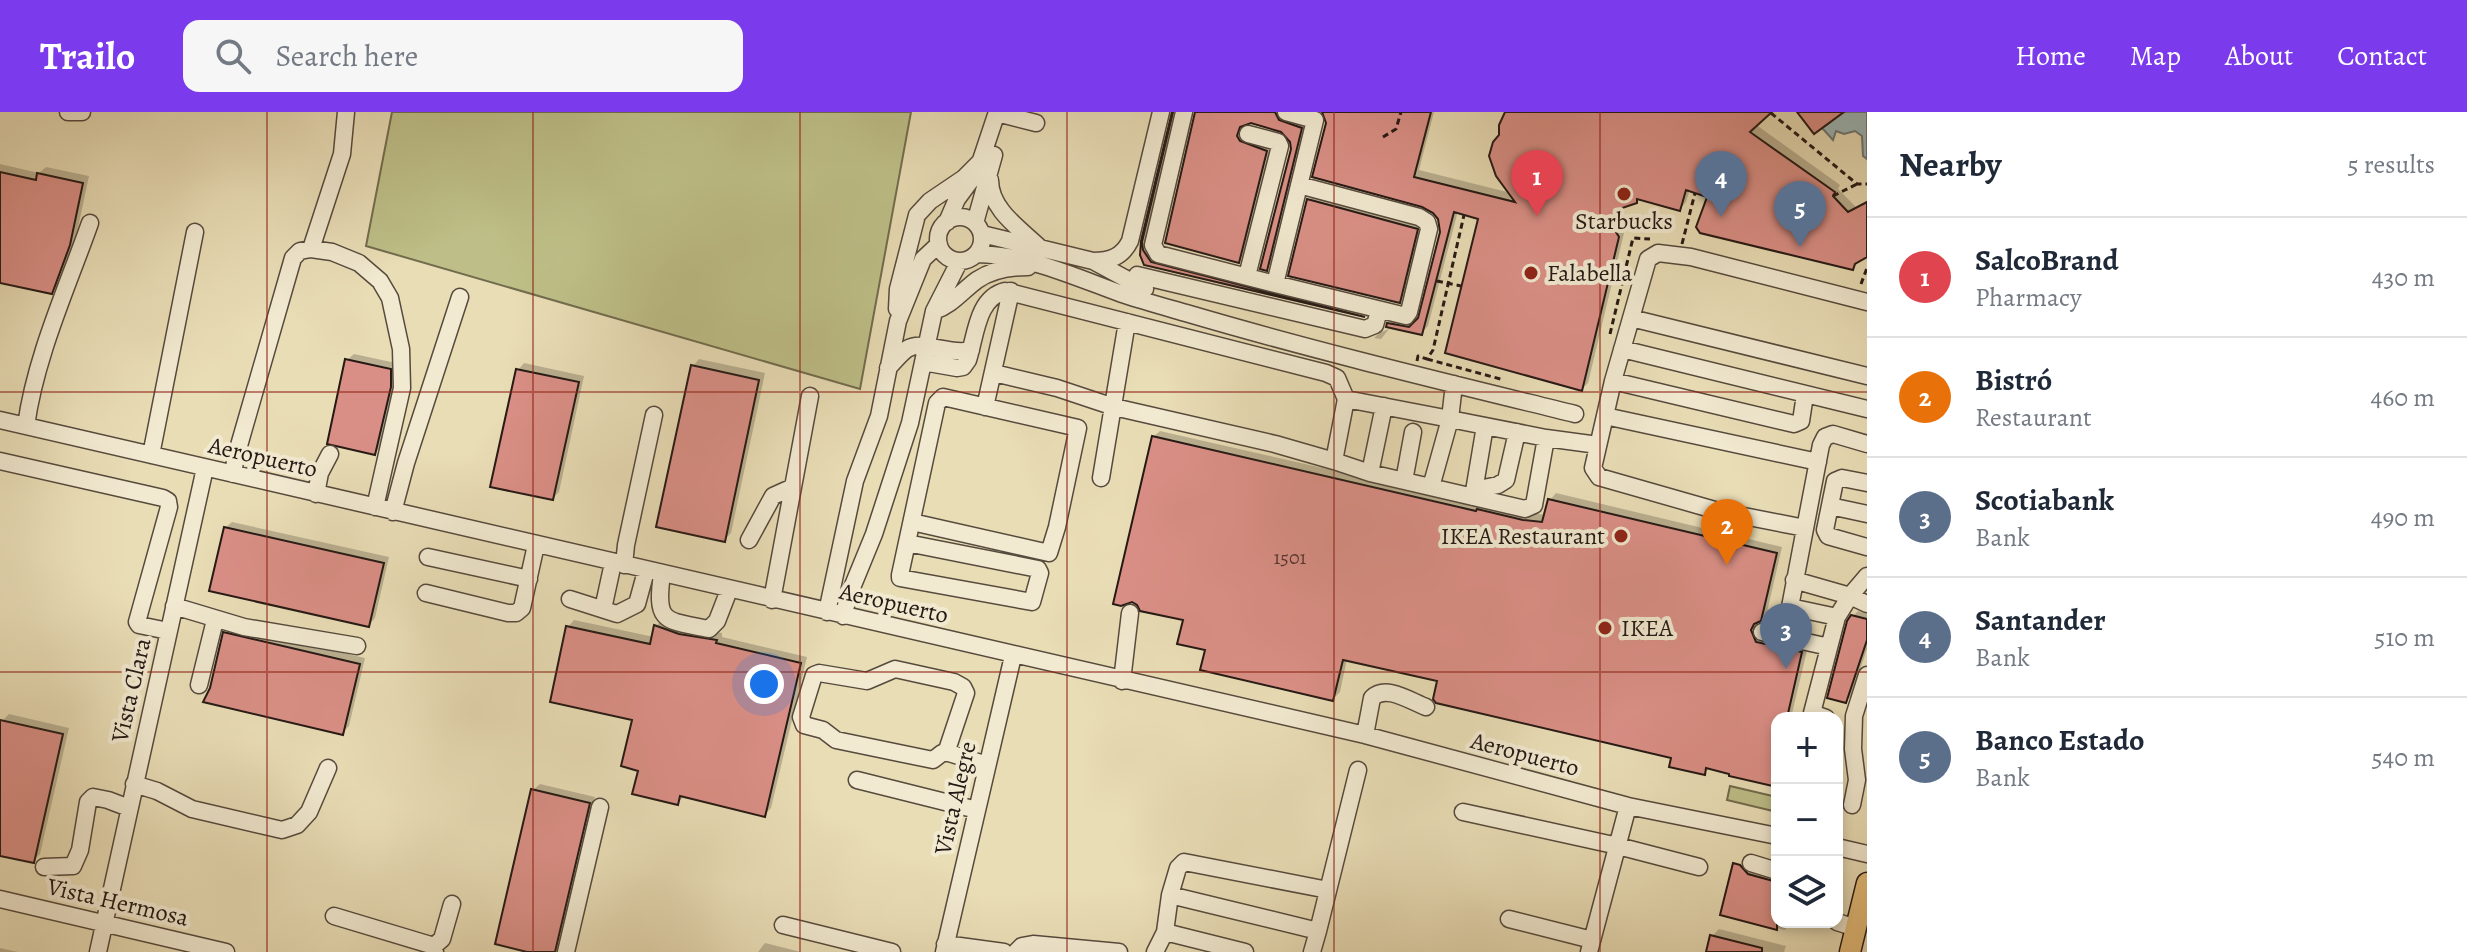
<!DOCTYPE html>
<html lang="en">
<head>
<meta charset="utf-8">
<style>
  :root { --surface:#fff; --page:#f6f6f7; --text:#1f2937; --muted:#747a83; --line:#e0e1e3; --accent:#7c3aed }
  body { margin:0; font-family:Alegreya,serif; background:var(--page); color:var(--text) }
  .controls { position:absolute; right:24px; bottom:24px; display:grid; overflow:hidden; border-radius:16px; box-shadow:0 4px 12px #0003 }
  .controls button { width:72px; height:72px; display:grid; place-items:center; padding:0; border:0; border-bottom:2px solid var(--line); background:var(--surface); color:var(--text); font:40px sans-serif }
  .you { position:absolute; left:764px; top:572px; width:28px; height:28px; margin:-20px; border:6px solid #fff; border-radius:50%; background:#1a73e8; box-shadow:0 0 0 12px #1a73e833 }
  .badge { display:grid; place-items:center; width:52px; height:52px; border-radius:50%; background:var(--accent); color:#fff; font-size:26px; font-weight:700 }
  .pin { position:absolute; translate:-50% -66px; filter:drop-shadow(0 2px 4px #0008) }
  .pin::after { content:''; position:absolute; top:42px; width:28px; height:24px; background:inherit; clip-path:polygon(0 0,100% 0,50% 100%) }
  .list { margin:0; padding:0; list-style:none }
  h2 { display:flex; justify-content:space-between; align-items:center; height:104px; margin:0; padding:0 32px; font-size:34px }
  h2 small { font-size:26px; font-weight:400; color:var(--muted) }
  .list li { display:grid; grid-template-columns:52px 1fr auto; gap:24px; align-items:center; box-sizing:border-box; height:120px; padding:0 32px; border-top:2px solid var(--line) }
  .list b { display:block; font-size:30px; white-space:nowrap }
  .list p { margin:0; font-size:26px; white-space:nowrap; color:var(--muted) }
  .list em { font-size:26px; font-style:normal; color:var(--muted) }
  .icon { flex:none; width:44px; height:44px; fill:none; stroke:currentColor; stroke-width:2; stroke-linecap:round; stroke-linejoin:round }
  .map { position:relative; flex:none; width:1867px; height:840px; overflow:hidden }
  header { display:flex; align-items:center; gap:48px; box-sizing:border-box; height:112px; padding:0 40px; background:var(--accent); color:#fff }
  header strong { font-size:38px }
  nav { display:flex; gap:44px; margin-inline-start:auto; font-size:28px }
  .search { width:560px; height:72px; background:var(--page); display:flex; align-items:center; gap:20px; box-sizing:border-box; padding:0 28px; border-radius:16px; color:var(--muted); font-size:30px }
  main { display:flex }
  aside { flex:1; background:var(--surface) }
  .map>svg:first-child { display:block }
  .green { fill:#bebf88; stroke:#726c4e; stroke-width:2 }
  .water { fill:#9db9ba; stroke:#6d7978; stroke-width:2 }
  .shadow { fill:#0003 }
  .building { fill:#da8f86; stroke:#251915; stroke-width:2 }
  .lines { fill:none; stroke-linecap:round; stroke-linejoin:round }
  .minor-casing { stroke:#564a3d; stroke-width:19 }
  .major-casing { stroke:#251915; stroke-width:23 }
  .path { stroke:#251915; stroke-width:3; stroke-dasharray:6 4; stroke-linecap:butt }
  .minor { stroke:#f1e9d0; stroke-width:16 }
  .major { stroke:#e4be7b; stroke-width:20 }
  .path-bridge { stroke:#251915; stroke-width:3; stroke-dasharray:6 4; stroke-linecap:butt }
  .grid { fill:none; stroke:#8f2418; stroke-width:2; stroke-opacity:0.55 }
  .poi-dot { fill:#8f2418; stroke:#f1e9d0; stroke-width:3 }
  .labels { text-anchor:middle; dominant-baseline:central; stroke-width:8; stroke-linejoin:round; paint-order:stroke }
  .number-label { font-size:20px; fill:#523631 }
  .poi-label { font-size:24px; fill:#251915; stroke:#f1e9d0; text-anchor:start }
  .street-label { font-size:24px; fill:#251915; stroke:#f1e9d0 }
</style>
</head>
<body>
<header>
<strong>Trailo</strong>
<div class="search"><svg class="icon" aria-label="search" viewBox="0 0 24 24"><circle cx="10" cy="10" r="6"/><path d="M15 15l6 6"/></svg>Search here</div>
<nav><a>Home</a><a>Map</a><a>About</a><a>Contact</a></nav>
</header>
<main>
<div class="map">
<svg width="1867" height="840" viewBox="0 0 1867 840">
  <rect width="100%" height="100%" fill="#e9ddb6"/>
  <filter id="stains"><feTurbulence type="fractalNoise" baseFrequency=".0025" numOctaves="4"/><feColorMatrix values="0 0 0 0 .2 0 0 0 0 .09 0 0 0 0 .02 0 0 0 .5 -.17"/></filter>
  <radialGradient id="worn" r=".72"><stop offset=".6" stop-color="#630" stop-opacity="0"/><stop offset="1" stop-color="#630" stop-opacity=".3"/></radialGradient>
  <path class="green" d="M392,0H911L860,277L366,134Z
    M1730,674L1777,685V700L1727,688Z"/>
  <path class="water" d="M1821,0H1867V47L1863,44L1862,24L1855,19L1844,22L1836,19L1833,28L1822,16L1829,11Z"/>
  <path class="shadow" d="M1173,0H1177L1155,141L1369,198L1364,203L1146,152L1142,140L1143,130Z
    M1196,0H1284L1307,9L1273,150L1266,156L1293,37L1292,29L1283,18L1251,9L1244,11L1243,16L1273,32L1245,142L1238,149Z
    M1325,0H1434L1419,58L1511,81L1501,23L1507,0H1769L1755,12L1840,73L1838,77L1856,95L1867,89V143L1853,155L1709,83L1690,77L1686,90L1680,97L1639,86L1621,95L1619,108L1625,117L1588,271L1582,277L1480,105L1458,99L1428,214L1421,221L1389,212L1396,205L1417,209L1442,120L1439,106L1328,10Z
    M0,52L39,61L46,55L89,64L76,125L58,173L51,180L0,169Z
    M1316,81L1423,111L1406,182L1399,189L1309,88Z
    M1389,217L1381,227L1374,226L1379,221Z
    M354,242L396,251L397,267L381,334L375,341L347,248Z
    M699,247L765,261L731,421L724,428L693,254Z
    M524,251L584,264L559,380L553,386L518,258Z
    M1160,319L1484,393L1546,403L1550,388L1556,381L1782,435L1767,500L1757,510L1763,524L1808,534L1791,606H1777V673L1710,655L1704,661L1674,645L1439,568L1347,547L1340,580L1333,587L1207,537L1185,507L1153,325Z
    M232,410L389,445L375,506L369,513L225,416Z
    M1858,499L1867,502V537L1851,584L1846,589L1853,504Z
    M663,507L686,516L722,521V525L807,545L771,696L764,703L685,683L678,691L640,657L634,606L568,515L574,508L654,525L656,514Z
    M232,515L365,546L349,614L342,621L212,576L225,521Z
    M9,602L69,616L40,742L33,749L0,741V619L2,609Z
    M1837,641L1841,642L1837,660Z
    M540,672L595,685L561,830V840H536L533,678Z
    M1735,752L1777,765V810H1791L1785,818L1722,802Z
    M1719,817L1786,834L1784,840H1708L1712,824Z
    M765,831L801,840H758Z
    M0,836L18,840H0Z"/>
  <path class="building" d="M1172,0H1173L1142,130L1143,138L1151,150L1365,205L1144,153L1140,143L1141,129Z
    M1195,0H1275L1279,8L1302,16L1267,159L1260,157L1291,37L1290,30L1281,20L1251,11L1240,15L1237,24L1240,29L1267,39L1239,151L1165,131Z
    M1322,0H1431L1414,65L1515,90L1496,64L1489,44L1493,30L1499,23V13L1505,0H1772L1750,20L1835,80L1833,84L1848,100L1867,90V145L1855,152L1853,158L1700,121L1696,115L1707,85L1686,78L1680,99L1637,87V91L1619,97L1615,104L1613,115L1619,125L1582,279L1445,241L1478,107L1454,100L1422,223L1386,215L1387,211L1409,215L1418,206L1440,120L1438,107L1433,101L1422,95L1312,65L1326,11Z
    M1797,0H1844L1814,22Z
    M0,60L36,68L37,61L83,71L70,133L52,182L0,171Z
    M1307,87L1418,117L1400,191L1288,164Z
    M345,247L391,257V275L375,343L327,332Z
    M691,253L759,268L725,430L656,415Z
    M516,257L579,270L553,388L490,375Z
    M1152,324L1476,399L1477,397L1523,408L1542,410L1548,387L1777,441L1761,509L1754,512L1751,518L1756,530L1802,540L1787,606H1777V675L1729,664V662L1706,656L1705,663L1669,655L1671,646L1436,591L1433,587L1437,569L1343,548L1333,589L1200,558L1205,538L1177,532L1183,508L1140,499L1137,493L1132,490L1121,494L1113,492Z
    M224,415L384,451L369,515L209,479Z
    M1851,503L1867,507V528L1846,591L1827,586L1847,509Z
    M654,513L679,522L717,528L716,531L801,551L765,705L680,684L678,693L632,682L638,659L621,654L632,608L550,590L566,514L650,532Z
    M223,520L360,552L343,623L203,590L210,576Z
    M0,608L63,622L34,751L0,744Z
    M531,677L590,691L555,840H527L495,832Z
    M1733,751L1740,753L1748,762L1777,770V818L1720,803Z
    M1710,823L1762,836V840H1706Z"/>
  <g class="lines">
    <defs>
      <path id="minor" d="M68,0H82
        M1184,0L1153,133L1158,142L1275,172
        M1286,0L1315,8L1275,172L1406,204L1409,200L1429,117L1427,110L1419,105L1299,73
        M997,1L1036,11
        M990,68C990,97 1019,116 1038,134
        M938 127a22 22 0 1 1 44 0a22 22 0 1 1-44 0Z
        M947,110L957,87L977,60L997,0
        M975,111L994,43
        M982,122L1093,149L1145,177
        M311,137L342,42L346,0
        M977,142C1028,143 1075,165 1122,182C1143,189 1165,195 1186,201C1315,239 1445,270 1575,302
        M1093,149C1110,149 1122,145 1130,129L1161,0
        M1137,163L1365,217L1375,213L1379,199
        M1247,164L1280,34L1278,30L1248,22
        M897,197L898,177L917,103L930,89L964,66L982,48
        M934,199C952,193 962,179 977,168C992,158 1010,155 1028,155
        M1631,206L1867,264
        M1622,237L1867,297
        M923,250L957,256L963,255L968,248C976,223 977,186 1005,179L1326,261L1337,266L1346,287
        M888,256C894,250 900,242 907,237C922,227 950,244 971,238
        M994,261L1057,276L1114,295L1275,332L1334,349L1346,287L1450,307L1431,375
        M1613,269L1794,312L1801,309L1805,283
        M1454,272L1450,307L1546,326L1598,333
        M985,295L1011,179
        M1605,304L1818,350
        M0,308L1365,623L1628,694L1777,724
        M26,314C35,246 67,176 90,111
        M151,343L195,120
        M0,349L163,386L168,389L169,395L137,510L139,513L168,519
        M1334,349L1370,361L1525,397L1534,393L1546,326
        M1370,361L1384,294
        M233,362L236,344L293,146L300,139L311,137L332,140L359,151L380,169L390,186L401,237L402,276L375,395
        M1101,366L1127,210
        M1404,369L1413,320
        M1867,371L1842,366L1835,369L1825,418L1828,424L1867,435
        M1474,378L1498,373L1506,368L1517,320
        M316,382L320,361L330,342
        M1473,385L1485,314
        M1830,394L1867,402
        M393,400L406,351L460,185
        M1805,416L1718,399L1599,365L1593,356L1613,269L1648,147L1658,141L1691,145L1867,190
        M749,428L773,384L793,375
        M907,431L1038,457L1040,461L1032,490L900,466V463C912,406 925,348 937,291L943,285L1078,316L1057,415L1049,441L912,410
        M428,445L529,467
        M624,453L626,433L654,303
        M662,462C655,512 665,508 709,517L717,509L729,478
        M1794,468L1850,484L1867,492
        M426,481L508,501H516L522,496L536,433
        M570,487L617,502L637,492L646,459
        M772,488L810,284
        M174,494L244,515L357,534
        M603,497L613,451
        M827,500L855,369L879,304L898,209L923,147L939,132
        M843,504L849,483L874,422L910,311L934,199L959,150
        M1837,505L1790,495L1821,333L1825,325L1833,322L1867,332
        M1762,520L1829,535
        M1122,569L1130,501
        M199,573L215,508
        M1826,606L1812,601L1837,505L1850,484L1867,464
        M1365,623L1372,586C1386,572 1410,589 1426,595
        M946,641L966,581L963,575L954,570L895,557L867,569L819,561L814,563L801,605L804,613L823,618L836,628L933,648L942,641H949L987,653
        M857,668L977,698
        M134,672L157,679L192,697L282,718L297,713L309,700L328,656
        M1852,693L1857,668L1853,637L1854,604L1867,563
        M1463,700L1618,734L1699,755
        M1837,735L1867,742
        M1751,751L1777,759
        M44,755L73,754L80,738L88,690L93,685L108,688L129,696
        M1170,783L1178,756L1184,750L1328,778
        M0,787L226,840
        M334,804L434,834
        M1509,807L1592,828
        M1837,810L1856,816
        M783,813L892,840
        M1318,819L1358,658
        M1165,820L1245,840
        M945,832L1004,840
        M98,840L205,356
        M435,840L434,834L442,827L452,792
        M566,840L600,695
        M944,840L1013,544
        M1016,840L1022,834L1033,832L1119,840
        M1155,840L1165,820L1170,783L1318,819L1312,840
        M1589,840L1628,694"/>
      <path id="major" d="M1850,840L1867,771"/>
    </defs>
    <use href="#minor" class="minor-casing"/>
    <use href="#major" class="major-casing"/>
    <path class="path" d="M1771,1L1857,72H1867
      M1383,25L1396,17L1401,0
      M1833,84L1857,72
      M1682,132L1695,81
      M1861,172L1867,156
      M1610,222L1633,126L1650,127
      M1427,247L1504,268
      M1417,249L1418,244L1427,247L1433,238L1464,103"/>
    <use href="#minor" class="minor"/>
    <use href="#major" class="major"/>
    <path class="path-bridge" d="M1437,169L1461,174"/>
  </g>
  <path class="grid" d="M267,0V840M533,0V840M800,0V840M1067,0V840M1334,0V840M1600,0V840M0,280H1867M0,560H1867"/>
  <g class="poi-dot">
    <circle cx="1624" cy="82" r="8"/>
    <circle cx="1531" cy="161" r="8"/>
    <circle cx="1621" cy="424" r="8"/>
    <circle cx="1605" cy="516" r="8"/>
  </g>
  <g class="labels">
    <g class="number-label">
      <text x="1290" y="445">1501</text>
    </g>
    <g class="poi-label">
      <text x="1624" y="109" text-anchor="middle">Starbucks</text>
      <text x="1547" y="161">Falabella</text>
      <text x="1605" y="424" text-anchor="end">IKEA Restaurant</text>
      <text x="1621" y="516">IKEA</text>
    </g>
    <g class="street-label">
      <text transform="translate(263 345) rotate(13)">Aeropuerto</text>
      <text transform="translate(894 491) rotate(13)">Aeropuerto</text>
      <text transform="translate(131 578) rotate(-77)">Vista Clara</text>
      <text transform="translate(1525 642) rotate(15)">Aeropuerto</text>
      <text transform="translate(955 686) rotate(-77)">Vista Alegre</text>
      <text transform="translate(118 790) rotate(13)">Vista Hermosa</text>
    </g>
  </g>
  <rect width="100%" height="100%" filter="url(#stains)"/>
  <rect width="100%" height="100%" fill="url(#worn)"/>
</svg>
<div class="controls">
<button>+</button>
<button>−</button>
<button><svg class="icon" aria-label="layers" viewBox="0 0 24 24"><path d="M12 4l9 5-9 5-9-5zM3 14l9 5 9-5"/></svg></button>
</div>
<div class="you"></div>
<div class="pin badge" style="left:1537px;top:104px;background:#e0444e">1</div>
<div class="pin badge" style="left:1727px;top:453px;background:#e8710a">2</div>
<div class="pin badge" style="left:1786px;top:557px;background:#5c6f8a">3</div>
<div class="pin badge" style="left:1721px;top:105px;background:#5c6f8a">4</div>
<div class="pin badge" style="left:1800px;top:135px;background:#5c6f8a">5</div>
</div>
<aside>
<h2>Nearby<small>5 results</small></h2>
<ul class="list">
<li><span class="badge" style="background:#e0444e">1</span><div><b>SalcoBrand</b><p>Pharmacy</p></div><em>430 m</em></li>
<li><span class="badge" style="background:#e8710a">2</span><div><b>Bistró</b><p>Restaurant</p></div><em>460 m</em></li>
<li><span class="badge" style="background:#5c6f8a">3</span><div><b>Scotiabank</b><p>Bank</p></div><em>490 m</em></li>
<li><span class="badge" style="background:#5c6f8a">4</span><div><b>Santander</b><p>Bank</p></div><em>510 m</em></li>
<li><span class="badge" style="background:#5c6f8a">5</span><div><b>Banco Estado</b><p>Bank</p></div><em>540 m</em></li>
</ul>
</aside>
</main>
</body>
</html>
